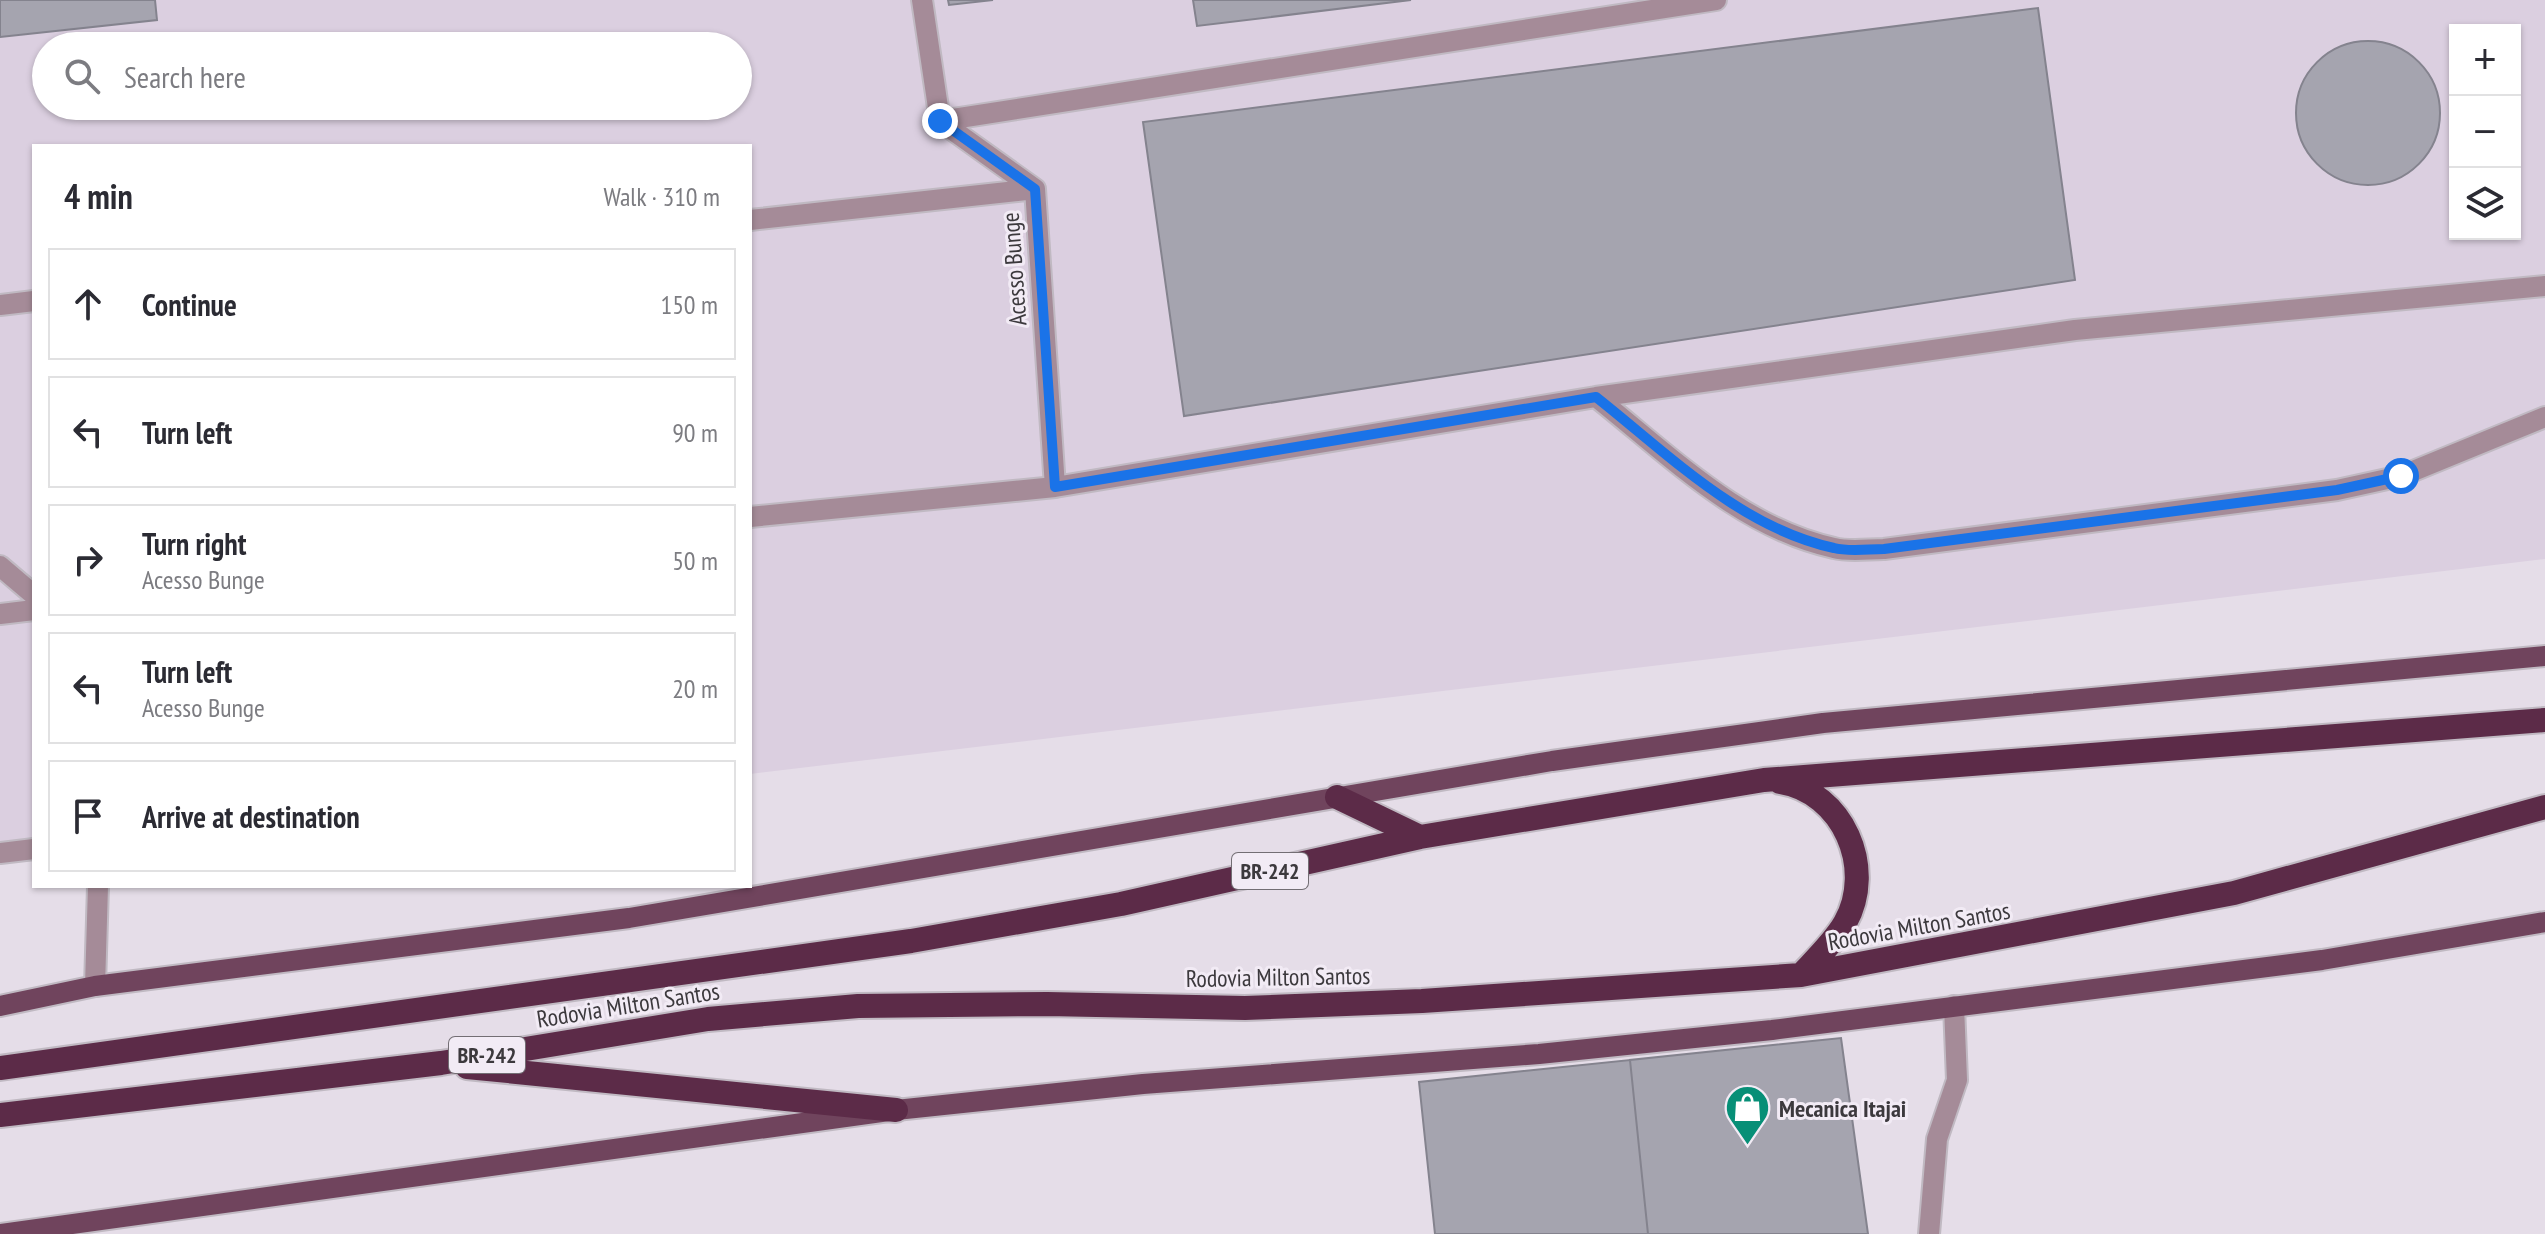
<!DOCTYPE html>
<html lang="en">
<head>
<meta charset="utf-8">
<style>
  :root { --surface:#fff; --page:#f2f2f3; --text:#2b2b33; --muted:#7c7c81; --line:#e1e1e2 }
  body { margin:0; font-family:"PT Sans Narrow",sans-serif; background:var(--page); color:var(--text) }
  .controls { position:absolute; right:24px; top:24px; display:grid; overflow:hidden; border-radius:0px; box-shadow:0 2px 6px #0004 }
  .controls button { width:72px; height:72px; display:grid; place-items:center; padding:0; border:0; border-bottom:2px solid var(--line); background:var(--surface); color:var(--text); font:40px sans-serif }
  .stop { position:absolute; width:24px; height:24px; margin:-18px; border:6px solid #1a73e8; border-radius:50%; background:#fff }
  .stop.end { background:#1a73e8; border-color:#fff; box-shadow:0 2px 8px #0008 }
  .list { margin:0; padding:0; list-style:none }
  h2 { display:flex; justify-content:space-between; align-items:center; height:104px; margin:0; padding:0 32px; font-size:34px }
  h2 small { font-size:26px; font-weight:400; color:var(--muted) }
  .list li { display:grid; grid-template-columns:52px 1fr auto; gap:24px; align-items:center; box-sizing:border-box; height:112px; margin:0 16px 16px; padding:0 16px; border:2px solid var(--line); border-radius:0px }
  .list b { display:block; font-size:30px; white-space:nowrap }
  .list p { margin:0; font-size:26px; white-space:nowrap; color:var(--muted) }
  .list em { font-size:26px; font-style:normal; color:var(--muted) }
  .icon { flex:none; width:44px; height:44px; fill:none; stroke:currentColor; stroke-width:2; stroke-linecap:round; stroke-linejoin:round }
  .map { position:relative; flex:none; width:2545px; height:1234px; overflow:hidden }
  .search { position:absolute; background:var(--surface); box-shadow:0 2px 6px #0004; left:32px; top:32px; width:720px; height:88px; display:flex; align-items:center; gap:20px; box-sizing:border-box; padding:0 28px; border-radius:44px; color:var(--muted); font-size:30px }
  .panel { position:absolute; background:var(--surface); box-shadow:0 2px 6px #0004; left:32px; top:144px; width:720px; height:744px; border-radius:0px }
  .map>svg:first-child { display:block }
  .built { fill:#dbcfe0; fill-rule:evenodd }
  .building { fill:#a5a4af; stroke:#84838e; stroke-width:2 }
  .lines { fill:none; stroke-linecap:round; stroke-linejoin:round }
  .minor-casing { stroke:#c0b9c2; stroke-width:24 }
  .major-casing { stroke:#c0b9c2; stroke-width:24 }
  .highway-casing { stroke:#c0b9c2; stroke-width:28 }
  .minor { stroke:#a58b98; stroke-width:20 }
  .major { stroke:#70445d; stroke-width:20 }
  .highway { stroke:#5c2b48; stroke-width:24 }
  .route { stroke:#1a73e8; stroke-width:10 }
  .labels { text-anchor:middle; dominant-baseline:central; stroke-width:6; stroke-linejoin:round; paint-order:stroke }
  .shield { fill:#f2ebf5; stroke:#736e74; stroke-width:2 }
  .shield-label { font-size:22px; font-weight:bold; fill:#3c393d }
  .street-label { font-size:24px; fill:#3c393d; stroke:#f2ebf5 }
  .poi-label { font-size:24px; font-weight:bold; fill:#3c393d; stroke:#f2ebf5; text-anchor:start }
</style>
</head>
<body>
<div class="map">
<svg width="2545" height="1234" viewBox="0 0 2545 1234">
  <rect width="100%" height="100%" fill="#e5dde8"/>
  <path class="built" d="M0,0H2545V559L750,774V146H34V859L0,863ZM2455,30H2515V234H2455ZM46,46H738V106H46Z"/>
  <path class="building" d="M0,0H155L157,20L0,37Z
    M948,0H993L949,5Z
    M1193,0H1411L1197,26Z
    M2038,8L2075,280L1184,416L1143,122Z
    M2296 113a72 72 0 1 1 144 0a72 72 0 1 1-144 0Z
    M1841,1038L1868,1234H1648L1630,1060Z
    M1630,1060L1648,1234H1435L1419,1082Z"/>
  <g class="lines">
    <defs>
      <path id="minor" d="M922,0L940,121L1035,189L1055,487
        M940,121L1716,0
        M750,220L1035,189
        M0,305L34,301
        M1596,397C1668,454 1741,528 1834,548C1849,552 1868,549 1884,549L2337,490L2401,476L2545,417
        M750,517L1055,487L1596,397L2075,330L2545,286
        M0,566L34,595
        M0,614L34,610
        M0,853L34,849
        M95,986L98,886
        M1929,1234L1937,1139L1957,1080L1954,1006"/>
      <path id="major" d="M0,1006L95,986L629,918L1552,761L1823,723L2545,656
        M0,1234L896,1110L1143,1084L1539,1054L1772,1030L2322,960L2545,922"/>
      <path id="highway" d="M1780,782C1843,792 1876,868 1845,923C1834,942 1816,959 1801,975
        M1337,797L1420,837
        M467,1067L896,1110
        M0,1068L911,941L1121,904L1420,837L1764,780L2545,720
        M0,1115L441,1063L708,1019L858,1006L1047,1004L1245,1008L1422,1001L1801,975L2234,893L2545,807"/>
    </defs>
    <use href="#minor" class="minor-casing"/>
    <use href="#major" class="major-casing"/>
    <use href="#highway" class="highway-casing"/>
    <use href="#minor" class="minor"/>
    <use href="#major" class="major"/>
    <use href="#highway" class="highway"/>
  </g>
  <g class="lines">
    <path class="route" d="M940,121L1035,189L1055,487L1596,397C1668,454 1741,528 1834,548C1849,552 1868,549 1884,549L2337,490L2401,476"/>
  </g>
  <defs>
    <symbol id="shop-pin" viewBox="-11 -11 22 30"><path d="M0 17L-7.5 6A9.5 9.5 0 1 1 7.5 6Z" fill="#078f77" stroke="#f2ebf5"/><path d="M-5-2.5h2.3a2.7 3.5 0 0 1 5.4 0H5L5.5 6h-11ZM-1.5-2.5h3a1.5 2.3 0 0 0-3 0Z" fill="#fff"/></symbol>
  </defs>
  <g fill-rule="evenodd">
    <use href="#shop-pin" x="1722" y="1082" width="51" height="69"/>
  </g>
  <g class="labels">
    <g class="shield">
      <rect x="1232" y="853" width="76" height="36" rx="6"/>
      <rect x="449" y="1037" width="76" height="36" rx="6"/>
    </g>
    <g class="shield-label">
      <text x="1270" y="871">BR-242</text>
      <text x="487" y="1055">BR-242</text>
    </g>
    <g class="street-label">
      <text transform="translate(1014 269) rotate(-94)">Acesso Bunge</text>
      <text transform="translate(1919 926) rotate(-10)">Rodovia Milton Santos</text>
      <text transform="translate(1278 977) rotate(-1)">Rodovia Milton Santos</text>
      <text transform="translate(628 1005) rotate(-9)">Rodovia Milton Santos</text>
    </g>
    <g class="poi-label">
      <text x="1779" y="1108">Mecanica Itajai</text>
    </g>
  </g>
</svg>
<div class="controls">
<button>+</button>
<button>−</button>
<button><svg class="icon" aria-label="layers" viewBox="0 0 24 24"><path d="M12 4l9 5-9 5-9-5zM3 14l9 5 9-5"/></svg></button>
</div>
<div class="stop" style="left:2401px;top:476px"></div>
<div class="stop end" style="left:940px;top:121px"></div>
<div class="search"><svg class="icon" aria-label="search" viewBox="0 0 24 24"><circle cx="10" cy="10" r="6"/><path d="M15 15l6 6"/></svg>Search here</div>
<section class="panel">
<h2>4 min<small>Walk · 310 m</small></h2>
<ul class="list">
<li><svg class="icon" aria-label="ahead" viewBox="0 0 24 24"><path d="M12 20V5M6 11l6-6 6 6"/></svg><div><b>Continue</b></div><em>150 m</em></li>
<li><svg class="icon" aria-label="left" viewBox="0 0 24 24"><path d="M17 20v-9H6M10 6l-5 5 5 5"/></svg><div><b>Turn left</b></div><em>90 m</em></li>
<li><svg class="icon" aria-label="right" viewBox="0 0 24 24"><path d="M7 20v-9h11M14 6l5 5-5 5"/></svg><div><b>Turn right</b><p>Acesso Bunge</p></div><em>50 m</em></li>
<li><svg class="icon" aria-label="left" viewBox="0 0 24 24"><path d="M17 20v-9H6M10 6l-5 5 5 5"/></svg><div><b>Turn left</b><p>Acesso Bunge</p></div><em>20 m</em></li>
<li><svg class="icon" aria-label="arrive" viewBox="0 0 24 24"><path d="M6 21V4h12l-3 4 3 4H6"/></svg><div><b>Arrive at destination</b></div></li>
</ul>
</section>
</div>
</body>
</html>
